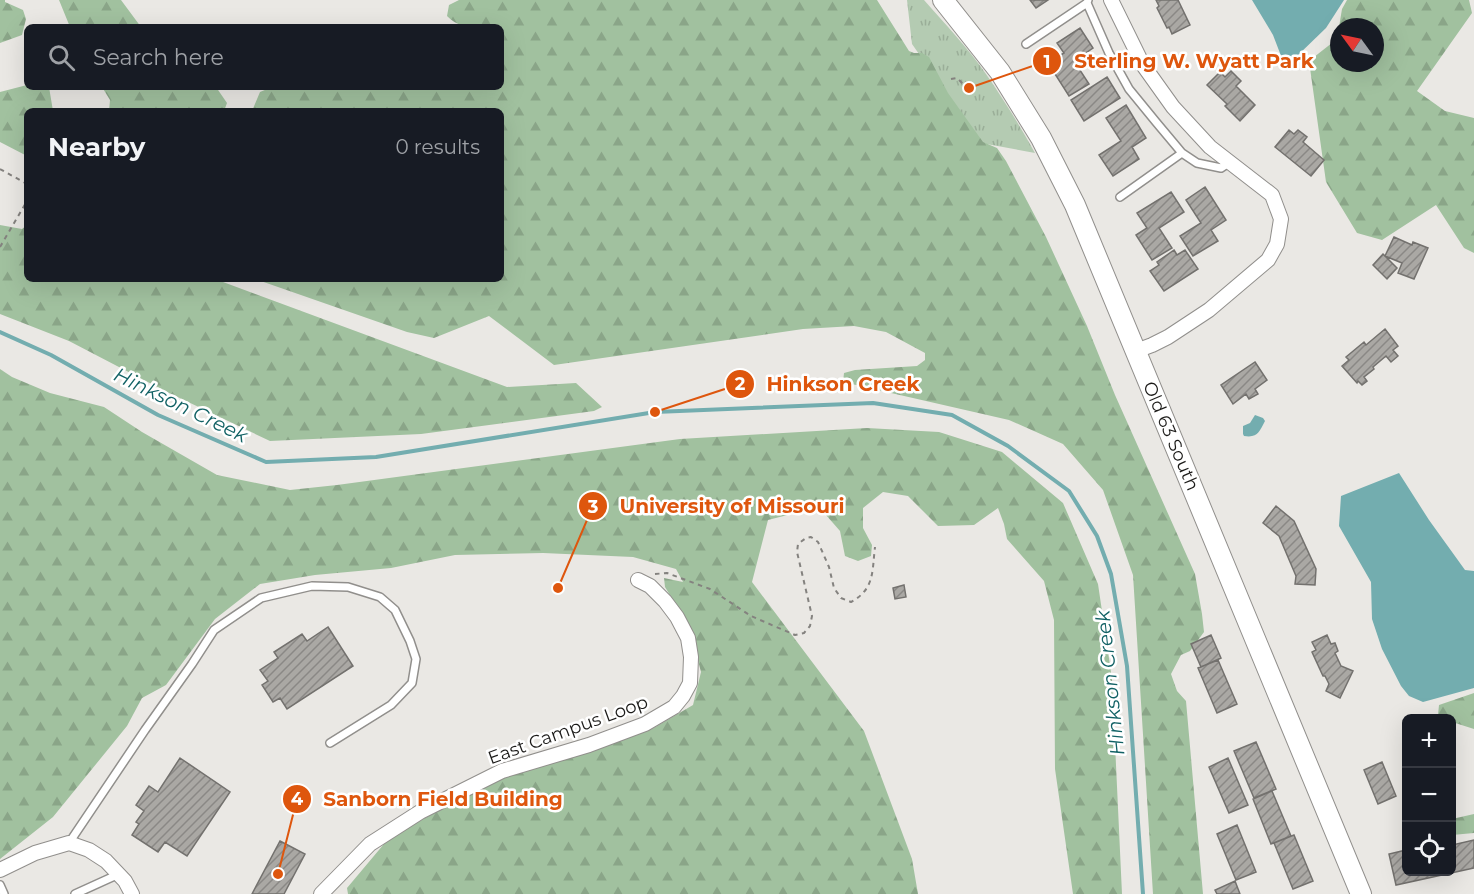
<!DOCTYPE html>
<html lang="en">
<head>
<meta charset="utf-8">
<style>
  :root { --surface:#171b24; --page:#242831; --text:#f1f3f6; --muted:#9ea1a6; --line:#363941 }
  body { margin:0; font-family:Montserrat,sans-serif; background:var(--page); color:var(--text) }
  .controls { position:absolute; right:18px; bottom:18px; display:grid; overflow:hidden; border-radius:9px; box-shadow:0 6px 24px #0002 }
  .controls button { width:54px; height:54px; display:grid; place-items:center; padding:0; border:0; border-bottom:2px solid var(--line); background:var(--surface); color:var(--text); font:30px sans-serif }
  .compass { position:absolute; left:1330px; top:18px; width:54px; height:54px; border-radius:50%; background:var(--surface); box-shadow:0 6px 24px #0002; rotate:303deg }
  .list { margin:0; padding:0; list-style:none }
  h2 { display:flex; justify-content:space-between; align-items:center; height:78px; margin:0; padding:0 24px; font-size:26px }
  h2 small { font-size:20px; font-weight:400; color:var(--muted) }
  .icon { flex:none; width:33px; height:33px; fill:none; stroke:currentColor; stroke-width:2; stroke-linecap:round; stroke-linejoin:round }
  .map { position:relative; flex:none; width:1474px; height:894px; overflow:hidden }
  .search { position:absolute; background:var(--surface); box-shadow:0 6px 24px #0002; left:24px; top:24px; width:480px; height:66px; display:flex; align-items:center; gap:15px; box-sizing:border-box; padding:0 21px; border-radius:9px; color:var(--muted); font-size:22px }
  .panel { position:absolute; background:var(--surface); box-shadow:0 6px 24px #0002; left:24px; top:108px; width:480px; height:174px; border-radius:9px }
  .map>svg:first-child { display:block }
  .grass { fill:url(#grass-tufts) }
  .forest { fill:url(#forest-firs); fill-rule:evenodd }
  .water { fill:#73adaf }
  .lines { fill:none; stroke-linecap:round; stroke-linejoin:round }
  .stream { stroke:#73adaf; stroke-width:4 }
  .building { fill:url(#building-hatch); stroke:#73716e; stroke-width:1.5 }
  .lane-casing { stroke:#918f8c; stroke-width:10 }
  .street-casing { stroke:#918f8c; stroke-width:16 }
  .secondary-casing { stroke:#918f8c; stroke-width:22 }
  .path { stroke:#84827f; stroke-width:2; stroke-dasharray:4.5 4.5; stroke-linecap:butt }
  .lane { stroke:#fff; stroke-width:7 }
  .street { stroke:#fff; stroke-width:14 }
  .secondary { stroke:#fff; stroke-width:20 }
  .labels { text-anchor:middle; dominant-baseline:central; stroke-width:5; stroke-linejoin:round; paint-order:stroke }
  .street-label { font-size:18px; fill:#1b1a18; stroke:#fff }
  .water-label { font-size:20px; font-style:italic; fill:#126265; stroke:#fff }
  .leader { fill:none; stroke:#de560d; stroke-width:2 }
  .callout-dot { fill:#de560d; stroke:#fff; stroke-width:2 }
  .mark-label { font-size:18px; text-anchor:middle; font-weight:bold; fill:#fff }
  .callout-label { font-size:20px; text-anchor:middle; font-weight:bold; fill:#de560d; stroke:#fff; stroke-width:5; stroke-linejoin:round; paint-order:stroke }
</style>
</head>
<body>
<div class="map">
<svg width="1474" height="894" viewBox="0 0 1474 894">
  <defs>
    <pattern id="grass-tufts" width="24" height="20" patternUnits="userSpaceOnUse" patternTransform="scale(1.5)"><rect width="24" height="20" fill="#b4cbb2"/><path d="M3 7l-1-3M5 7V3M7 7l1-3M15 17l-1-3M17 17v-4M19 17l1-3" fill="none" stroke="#9aae98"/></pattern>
    <pattern id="forest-firs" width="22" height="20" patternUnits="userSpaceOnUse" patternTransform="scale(1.5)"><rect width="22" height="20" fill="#a1c19f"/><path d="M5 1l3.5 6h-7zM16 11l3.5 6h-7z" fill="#8aa588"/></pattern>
    <pattern id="building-hatch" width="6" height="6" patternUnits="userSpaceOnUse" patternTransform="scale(1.5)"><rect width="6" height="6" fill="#aaa8a4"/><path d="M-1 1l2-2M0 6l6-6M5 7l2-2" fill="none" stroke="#8a8885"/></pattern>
  </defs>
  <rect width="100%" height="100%" fill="#eae8e4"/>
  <path class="grass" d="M907,0H924C945,24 968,48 986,74C1004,100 1020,126 1035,153L981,143L912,44Z"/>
  <path class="forest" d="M0,0H5V2L23,10L26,19L22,35L0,43Z
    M59,0H121L141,27H70Z
    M459,0H877L909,51L914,53H922L929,57L948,93L983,142L997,148L1006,161L1046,237L1087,326L1115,395L1195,574L1202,614L1204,632L1190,651L1181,655L1171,674L1177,691L1186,701L1203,894H1153L1133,575L1103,490L1063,444L1009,420L843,382L844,373L855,370L917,366L925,360V353L886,332L854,326L803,329L554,365L489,316L434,338L407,332L255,279H501V111H252L260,92L272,87H501V27C482,27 461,31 447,16L449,5Z
    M1347,0H1469L1472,13L1417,91L1445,111L1474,118V253L1464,248L1436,205L1382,240L1357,233L1326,182L1309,61L1337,39L1342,9ZM1339,27H1375V63H1339Z
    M27,85V87H49L53,111H27V156L0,142V92Z
    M102,87H216L227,103L224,111H109L110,100Z
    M0,225L22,229L27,225V279H215L507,387L576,383L602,407L594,411L421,434L270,441L165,391L69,341L0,314Z
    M0,369L12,377L50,393L104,407L142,432L217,475L290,490L337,485L680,439L867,428L939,432L1002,452L1063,503L1098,584L1112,679L1122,894H1073L1055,769L1054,620L1044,581L1007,539L1004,524L998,508L974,525L938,526L908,496L883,492L863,508V528L872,545L871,556L858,561L845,556L840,531L819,507L768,520L752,582L864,731L912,859L918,894H348L347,888L389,838L503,775L652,729L693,705L701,672L689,626L665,587L664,578L683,582L676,569L633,557L543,553L455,555L391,568L315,575L260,584L215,619L166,685L142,698L127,726L53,817L0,859Z
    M1474,693V729L1452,722V718H1442L1438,715L1439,705Z
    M1474,814V833L1452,835V819Z"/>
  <path class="water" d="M1252,0H1344L1326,28L1296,57L1283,61L1273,35Z
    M1255,415L1263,418L1265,421C1259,432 1258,438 1244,436L1243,434V426L1250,423Z
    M1399,473L1429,520L1465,570L1474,571V688L1423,702L1409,696L1401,686L1382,649L1372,619L1371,582L1339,526L1341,496Z"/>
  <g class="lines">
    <path class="stream" d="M0,332L51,355L158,415L266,462L376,457L655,412L873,403L952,415L1008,446L1069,491L1097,536L1111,574L1127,666L1143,894"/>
  </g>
  <path class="building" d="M1030,0H1048L1036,8Z
    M1156,0H1178L1190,25L1172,34L1169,27L1167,28L1157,8L1159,6Z
    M1080,28L1093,48L1074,61L1089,84L1069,96L1048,63L1064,53L1057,43Z
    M1231,71L1241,81L1236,86L1255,105L1240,121L1225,106L1227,104L1207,85L1220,72L1225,77Z
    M1107,77L1120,98L1084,121L1071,100Z
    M1126,105L1146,138L1132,147L1139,159L1113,176L1099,155L1121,141L1106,118Z
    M1289,130L1294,134L1298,130L1307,137L1303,142L1324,160L1311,176L1275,147Z
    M1205,187L1226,220L1211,230L1218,241L1193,256L1180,236L1201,223L1186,200Z
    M1171,192L1184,212L1159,228L1172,248L1152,260L1136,235L1147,228L1137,213Z
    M1394,237L1412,245L1413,242L1428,248L1414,279L1398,273L1402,263L1385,256Z
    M1174,250L1177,255L1185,250L1198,269L1164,291L1150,271L1159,265L1157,262Z
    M1383,254L1397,268L1387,279L1373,265Z
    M1385,329L1398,346L1393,350L1398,356L1391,362L1386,356L1373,367L1374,369L1364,377L1367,381L1362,385L1358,381L1357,383L1342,366L1349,360L1346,357L1364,342L1366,345Z
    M1255,362L1267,380L1255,389L1258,394L1249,399L1246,394L1233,404L1221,385Z
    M1276,506L1294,521L1316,569L1315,585L1295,584L1296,576L1279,536L1263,523Z
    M904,585L906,597L895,599L893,588Z
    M328,627L353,666L287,709L280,698L273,702L262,685L268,681L260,670L278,658L274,652L302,634L307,641Z
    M1211,635L1221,658L1201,667L1191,644Z
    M1327,635L1331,644L1335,643L1338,651L1335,653L1341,666L1353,671L1340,698L1326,691L1329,684L1325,676H1323L1312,652L1316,650L1312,642Z
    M1218,660L1237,704L1217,713L1198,668Z
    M1256,742L1276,789L1254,798L1234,751Z
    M180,758L230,792L187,856L165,842L158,852L132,835L139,824L136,822L144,811L136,805L149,786L158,792Z
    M1228,758L1248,805L1229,813L1209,767Z
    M1382,762L1396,796L1378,804L1364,770Z
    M1272,791L1291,836L1271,844L1253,799Z
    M1237,825L1256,872L1236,880L1217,834Z
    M1294,835L1313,881L1293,889L1274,843Z
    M1474,840V868L1396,885L1389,854L1406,850V872H1452V845Z
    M280,841L305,854L284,894H252Z
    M1235,881L1240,894H1217L1215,890Z"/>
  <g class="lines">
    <defs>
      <path id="lane" d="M1088,0L1087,3L1109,53L1129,89L1156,122L1182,153L1197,163L1221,168L1230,162
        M1026,44L1087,3
        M1120,197L1182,153
        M69,843L145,730L192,664L214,630L261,598L312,586L348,587L380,597L395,610L410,641L416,659L412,683L391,705L330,743
        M0,885L4,894
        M75,894L119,874"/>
      <path id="street" d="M1111,0L1143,65L1173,107L1210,147L1272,195L1281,219L1277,244L1268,260L1209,310L1168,337L1152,345L1136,351
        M0,870L35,853L69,843L89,850L106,861L125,881L132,894
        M321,894L370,844L420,812L502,771L589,745L645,724L674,707L683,696L690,683L691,657L688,638L677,617L665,601L650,586L638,580"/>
      <path id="secondary" d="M943,0L1000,72L1041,138L1075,205L1361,894"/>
    </defs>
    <use href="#lane" class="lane-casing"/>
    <use href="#street" class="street-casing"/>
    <use href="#secondary" class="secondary-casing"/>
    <path class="path" d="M951,79L957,78L963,84L970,85
      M0,169L27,184
      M0,247L27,201
      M655,574L667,573L710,589L751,616L795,635L804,633L810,626L812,616L797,552L798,544L806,538L811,537L818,542L829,567L834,588L841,598L851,602C875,589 872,571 875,547"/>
    <use href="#lane" class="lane"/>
    <use href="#street" class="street"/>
    <use href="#secondary" class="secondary"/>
  </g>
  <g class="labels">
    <g class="street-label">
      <text transform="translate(1171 436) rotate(67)">Old 63 South</text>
      <text transform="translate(568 730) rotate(-20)">East Campus Loop</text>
    </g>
    <g class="water-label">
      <text transform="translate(181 405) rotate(26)">Hinkson Creek</text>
      <text transform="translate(1110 683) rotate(-96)">Hinkson Creek</text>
    </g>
  </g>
  <path class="leader" d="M969 88L1047 61M655 412L740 384M558 588L593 506M278 874L297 799"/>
  <g class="callout-dot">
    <circle cx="969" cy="88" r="6"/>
    <circle cx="655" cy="412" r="6"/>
    <circle cx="558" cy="588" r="6"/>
    <circle cx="278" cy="874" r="6"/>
    <circle cx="1047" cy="61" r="15"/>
    <circle cx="740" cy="384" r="15"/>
    <circle cx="593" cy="506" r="15"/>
    <circle cx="297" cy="799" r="15"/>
  </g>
  <g class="mark-label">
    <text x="1047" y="68">1</text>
    <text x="740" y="390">2</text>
    <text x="593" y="513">3</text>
    <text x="297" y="805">4</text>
  </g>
  <g class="callout-label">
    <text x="1194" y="68">Sterling W. Wyatt Park</text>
    <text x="843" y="391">Hinkson Creek</text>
    <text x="732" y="513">University of Missouri</text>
    <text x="443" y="806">Sanborn Field Building</text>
  </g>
</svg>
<div class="controls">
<button>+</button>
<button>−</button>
<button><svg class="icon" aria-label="locate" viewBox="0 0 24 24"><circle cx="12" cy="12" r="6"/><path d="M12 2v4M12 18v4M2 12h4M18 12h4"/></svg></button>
</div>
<svg class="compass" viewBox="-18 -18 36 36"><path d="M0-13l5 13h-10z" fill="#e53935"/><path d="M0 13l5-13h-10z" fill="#9ea1a6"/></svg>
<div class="search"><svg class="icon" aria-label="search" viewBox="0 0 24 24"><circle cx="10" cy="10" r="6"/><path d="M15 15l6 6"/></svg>Search here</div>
<section class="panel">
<h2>Nearby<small>0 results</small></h2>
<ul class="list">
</ul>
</section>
</div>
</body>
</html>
